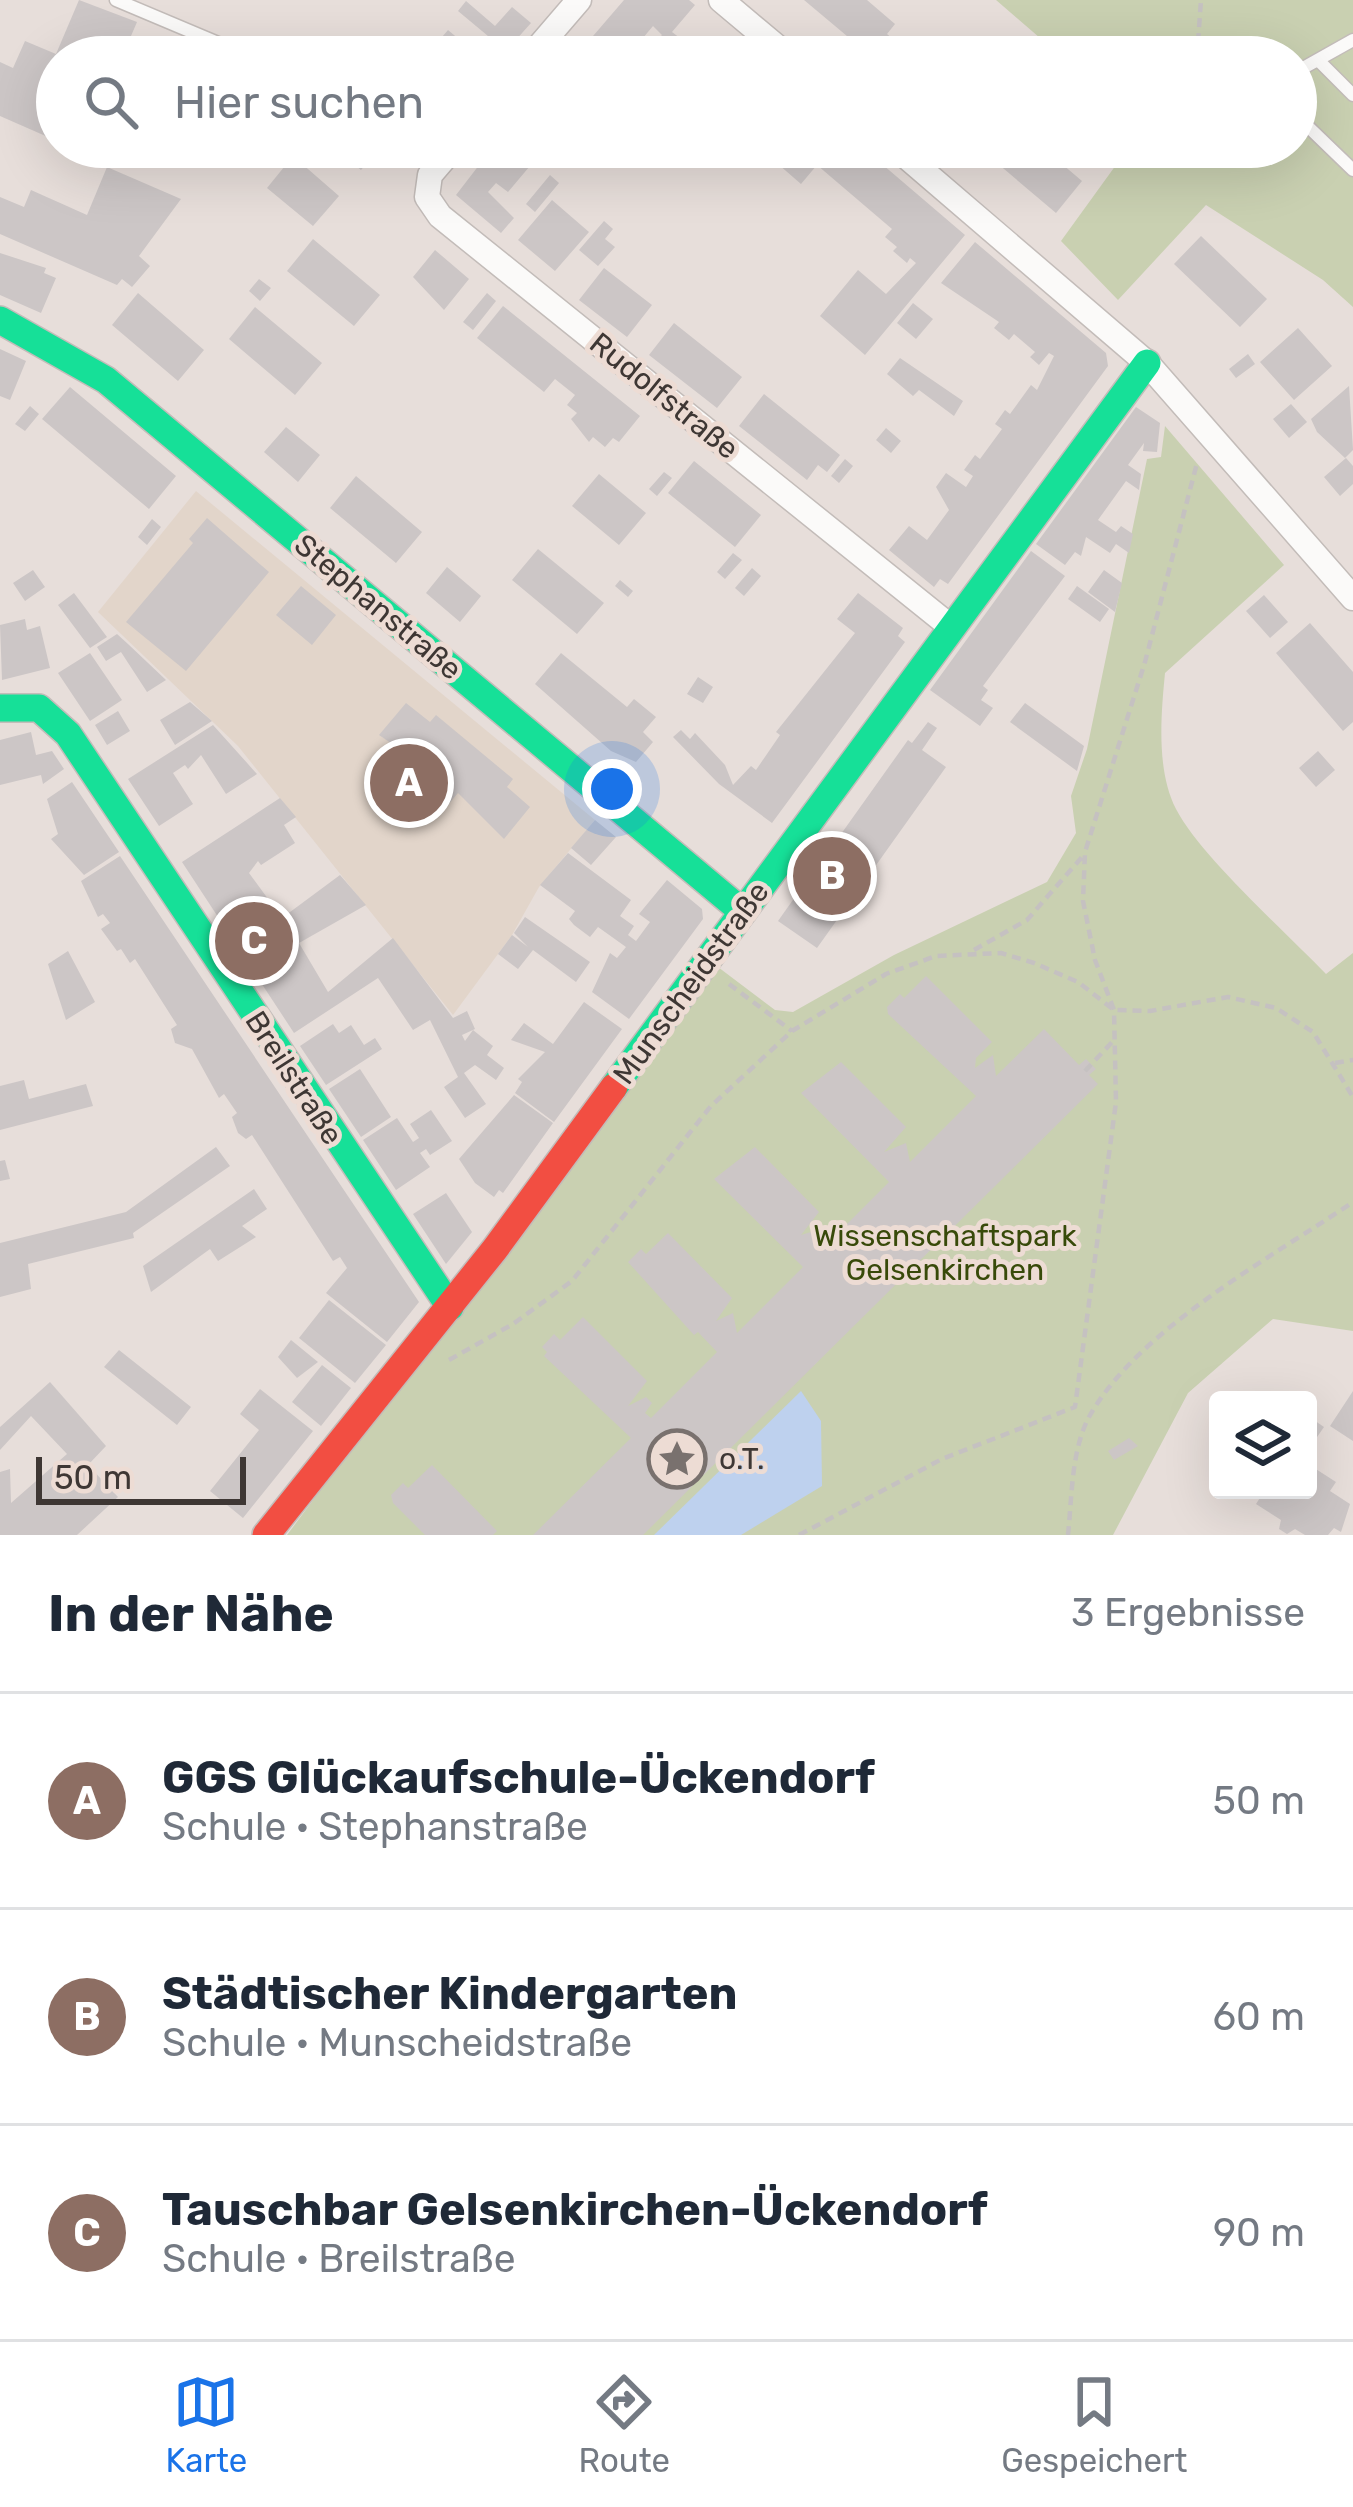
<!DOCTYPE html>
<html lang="de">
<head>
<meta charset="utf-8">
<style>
  :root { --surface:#fff; --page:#f6f6f7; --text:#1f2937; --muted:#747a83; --line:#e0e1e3; --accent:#1a73e8 }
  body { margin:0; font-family:Rubik,sans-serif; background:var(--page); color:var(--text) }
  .controls { position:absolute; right:36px; bottom:36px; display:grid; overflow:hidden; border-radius:12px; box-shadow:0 12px 48px #0002 }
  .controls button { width:108px; height:108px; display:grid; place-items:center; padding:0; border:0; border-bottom:3px solid var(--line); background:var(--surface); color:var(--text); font:60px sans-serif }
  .scale { position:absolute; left:36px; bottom:30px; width:210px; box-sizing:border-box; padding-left:12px; border:6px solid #3e3734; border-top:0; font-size:33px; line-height:42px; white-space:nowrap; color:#3e3734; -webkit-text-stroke:9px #eddcd4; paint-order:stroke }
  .you { position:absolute; left:612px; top:789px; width:42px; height:42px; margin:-30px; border:9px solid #fff; border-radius:50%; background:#1a73e8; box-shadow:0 0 0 18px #1a73e833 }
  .badge { display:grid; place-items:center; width:78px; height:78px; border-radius:50%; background:var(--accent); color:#fff; font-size:39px; font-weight:700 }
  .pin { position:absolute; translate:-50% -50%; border:6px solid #fff; box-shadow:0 3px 12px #0006 }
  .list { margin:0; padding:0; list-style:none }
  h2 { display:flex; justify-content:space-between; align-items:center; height:156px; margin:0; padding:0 48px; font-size:51px }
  h2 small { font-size:39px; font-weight:400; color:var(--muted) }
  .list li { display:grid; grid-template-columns:78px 1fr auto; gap:36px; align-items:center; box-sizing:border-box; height:216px; padding:0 48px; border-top:3px solid var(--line) }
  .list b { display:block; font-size:45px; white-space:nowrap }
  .list p { margin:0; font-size:39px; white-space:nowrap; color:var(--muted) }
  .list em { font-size:39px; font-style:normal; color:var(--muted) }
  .icon { flex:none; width:66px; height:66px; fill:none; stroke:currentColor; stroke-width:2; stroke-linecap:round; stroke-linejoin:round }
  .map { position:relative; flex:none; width:1353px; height:1535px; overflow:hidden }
  .search { position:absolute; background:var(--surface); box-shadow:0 12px 48px #0002; left:36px; right:36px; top:36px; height:132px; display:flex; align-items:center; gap:30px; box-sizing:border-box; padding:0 42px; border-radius:66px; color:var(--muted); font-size:45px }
  .sheet { height:804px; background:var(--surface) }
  nav { display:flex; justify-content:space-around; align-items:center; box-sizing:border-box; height:168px; border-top:3px solid var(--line); background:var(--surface); font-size:33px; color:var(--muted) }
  nav a { display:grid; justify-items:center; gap:6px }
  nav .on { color:var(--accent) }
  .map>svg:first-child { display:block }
  .education { fill:#e2d5ca }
  .green { fill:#c9d0b1 }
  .water { fill:#bed1ee }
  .building { fill:#ccc6c6 }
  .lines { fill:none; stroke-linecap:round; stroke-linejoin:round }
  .lane-casing { stroke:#c3bcb9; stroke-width:15 }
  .street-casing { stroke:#c3bcb9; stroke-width:27 }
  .fast-casing { stroke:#c3bcb9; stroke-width:30 }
  .jam-casing { stroke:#c3bcb9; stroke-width:30 }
  .path { stroke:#c5c1c1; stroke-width:4.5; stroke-dasharray:9 6; stroke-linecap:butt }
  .lane { stroke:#fbfaf9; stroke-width:12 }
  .street { stroke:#fbfaf9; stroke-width:24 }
  .fast { stroke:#16e098; stroke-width:27 }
  .jam { stroke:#f24e42; stroke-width:27 }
  .labels { text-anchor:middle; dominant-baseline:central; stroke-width:10; stroke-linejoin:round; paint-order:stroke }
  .street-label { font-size:30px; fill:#3e3734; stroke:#eddcd4 }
  .park-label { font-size:30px; fill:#384a0a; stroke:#eddcd4 }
  .poi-label { font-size:30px; fill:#3e3734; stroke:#eddcd4; text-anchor:start }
</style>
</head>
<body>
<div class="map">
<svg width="1353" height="1535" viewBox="0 0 1353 1535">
  <rect width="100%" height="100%" fill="#e7deda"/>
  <path class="education" d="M196,491L595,820L539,887L512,935L453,1015L238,746L98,612Z"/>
  <path class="green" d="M996,0H1353V307L1323,280L1206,205L1118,300L1061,241L1129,147H1296V57H1062Z
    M1165,426L1284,565L1165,673C1161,715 1156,770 1176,809C1200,856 1287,933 1326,974L1353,953V1331L1273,1319L1188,1393L1113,1535H287L714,964L775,1010L793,1012L894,955L1047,882L1076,833L1071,796L1087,749L1147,459L1161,457Z"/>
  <path class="water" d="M801,1391L821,1421L822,1486L741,1535H654Z"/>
  <path class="building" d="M79,0L137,22L122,57H57V141L0,116V62L13,68L25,41L56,54Z
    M624,0H689L695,5L672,32L705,57H670L659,48L656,41L662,35L653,26L627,57H575Z
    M804,0H867L895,24L887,34L912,55L921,44L935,57H872Z
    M466,1L495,26L512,7L531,23L506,51L458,11Z
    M448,30L480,57H425Z
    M71,147H100L95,158Z
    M333,147H380L361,170Z
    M493,147H546L508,192L496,183L488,192L514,218L501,233L456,195Z
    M665,147H684L668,165L658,155Z
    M744,147H862L965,235L865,355L820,316L858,270L886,294L916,263L910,258L907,263L893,251L897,247L885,237L892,229L817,165L801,184L763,151L757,158Z
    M978,147H1042L1082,181L1056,213Z
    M293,156L339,196L313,226L267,188Z
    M107,167L181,199L139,256L150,266L132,287L122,279L117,285L0,234V197L24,207L31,190L87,215Z
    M550,175L559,183L535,212L526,204Z
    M552,200L589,232L555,271L518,240Z
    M604,221L613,229L605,239L615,247L598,266L579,250Z
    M1201,236L1267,299L1240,327L1174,264Z
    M313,239L380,295L354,326L287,271Z
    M975,242L1106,353L1108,366L948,584L940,579L934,587L889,550L909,526L927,540L949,510L936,487L946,473L966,487L973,476L964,470L975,455L980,459L1002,429L995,424L1005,410L1010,414L1031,385L1037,390L1054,356L1049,353L1039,365L1030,357L1035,352L1014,334L1009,340L994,328L999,322L941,283Z
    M435,250L469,279L444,310L413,277Z
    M0,253L46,268L44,273L56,278L41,313L0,295Z
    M604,268L652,305L627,337L579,300Z
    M259,279L271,288L260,301L249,291Z
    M138,293L204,350L178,381L112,325Z
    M487,293L496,301L473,330L463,322Z
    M913,303L933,319L916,339L897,323Z
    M503,306L640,416L619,442L613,438L605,447L593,437L589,442L571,419L577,413L567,405L575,395L555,379L544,392L477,338Z
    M255,307L322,363L295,395L229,339Z
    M674,323L742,377L717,408L649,355Z
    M1298,328L1332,366L1294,400L1260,362Z
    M0,349L26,361L10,400L0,396Z
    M1248,354L1255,364L1236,378L1229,369Z
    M900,358L963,401L954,416L919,390L913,396L887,374Z
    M1349,386L1353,450L1345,458L1317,432L1311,419Z
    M70,387L176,476L149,509L42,419Z
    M764,394L840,455L827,472L818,465L807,480L739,426Z
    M1291,404L1307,422L1289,438L1273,419Z
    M30,406L39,414L25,431L15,424Z
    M1136,407L1160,423L1157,452L1143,451L1144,443L1128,465L1141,474L1139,490L1126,481L1098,520L1116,532L1121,526L1133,534L1129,553L1116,544L1110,553L1086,537L1081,556L1075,552L1065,565L1036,544Z
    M286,427L320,455L298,482L264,452Z
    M886,428L901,441L891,453L876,440Z
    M1346,458L1353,466V484L1340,496L1324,477Z
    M845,459L853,466L839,483L831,476Z
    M694,461L761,515L735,547L668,493Z
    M664,472L672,478L657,496L649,489Z
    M599,474L646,513L619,545L572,506Z
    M356,476L422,532L396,563L330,508Z
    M207,518L269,572L186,671L126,622L193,543L189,539Z
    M152,519L161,527L147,545L138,537Z
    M538,549L604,603L577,634L512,580Z
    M1031,551L1065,576L983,686L988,690L981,700L993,708L980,726L930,690Z
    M733,553L742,560L725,579L717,572Z
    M447,567L481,596L460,622L426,593Z
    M752,568L761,576L744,596L735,588Z
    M33,570L45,587L25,601L13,583Z
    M1104,570L1122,583L1115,612L1088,592Z
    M620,580L633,591L628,597L615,586Z
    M301,586L336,615L312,645L276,615Z
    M1077,586L1109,609L1100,622L1068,599Z
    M74,593L107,637L90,648L58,605Z
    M858,593L903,628L898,636L905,642L772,823L719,784L673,737L681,730L690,739L695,733L725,765L733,785L751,766L756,770L780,735L776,732L855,633L837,619Z
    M1264,595L1288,622L1270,638L1246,611Z
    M25,619L27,630L40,626L50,668L2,680L0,625Z
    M1310,623L1353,672V722L1343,731L1276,653Z
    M117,634L128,644L166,680L147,692L121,652L106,661L97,647Z
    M90,653L122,700L90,721L58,673Z
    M561,653L627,707L634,699L656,717L643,732L653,742L636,762L611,751L535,684Z
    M698,677L713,687L703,703L687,694Z
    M190,702L212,721L175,745L160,720Z
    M406,703L430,722L436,715L513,779L507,787L530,807L504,839L458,793L447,806L422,784L432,771L379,735Z
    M1025,703L1084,746L1077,771L1010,722Z
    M118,711L130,731L107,745L95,725Z
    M928,722L937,728L922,750L946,767L817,948L778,921L807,880L799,874L805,866L814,872L908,740L912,743Z
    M213,725L257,774L226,794L201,755L188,769L185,765L173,773L193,804L159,826L128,779Z
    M31,732L36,755L52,751L64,769L43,784L41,775L0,785V740Z
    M1318,751L1335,770L1316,787L1299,768Z
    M72,782L119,852L84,875L51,839L58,834L47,799Z
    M280,798L296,817L284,825L295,843L261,865L258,861L249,873L282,918L340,875L366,905L299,943L328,992L393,938L453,1018L467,1011L475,1029L462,1035L465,1041L473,1030L493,1046L487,1055L504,1068L496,1080L475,1065L464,1073L486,1104L465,1118L444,1087L458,1077L430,1020L413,1030L378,978L294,1033L182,862Z
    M595,820L616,837L591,865L571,848Z
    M568,853L631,900L620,916L634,926L628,935L636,941L650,922L639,914L667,880L702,909L703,919L629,1019L592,992L610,953L617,958L626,947L598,927L590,937L574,925L569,919L575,911L540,885Z
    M120,856L419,1302L387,1342L326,1293L347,1268L340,1257L333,1261L252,1135L246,1139L238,1133L232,1117L237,1113L224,1094L219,1098L192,1049L175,1043L171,1029L177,1025L135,959L130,963L121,949L117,951L101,929L110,923L103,914L98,917L81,881Z
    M525,917L590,962L576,982L533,950L518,969L498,954L512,935L528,947L514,933Z
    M68,951L95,1002L66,1020L48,964Z
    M926,976L992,1042L976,1058L975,1068L993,1055L996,1076L1044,1029L1079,1065L1086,1059L1096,1069L1089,1075L1098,1084L643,1535H533L631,1438L544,1356L547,1352L542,1347L554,1334L560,1340L583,1317L647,1381L628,1406L646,1397L652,1403L645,1413L651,1418L717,1352L698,1332L694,1335L628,1262L641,1249L646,1254L668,1233L732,1298L716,1321L733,1313L737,1333L803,1267L714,1179L755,1147L819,1212L801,1235L821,1229L818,1241L824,1247L889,1182L801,1093L841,1062L906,1127L884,1152L906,1143L910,1162L976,1096L888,1014L887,1007L900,994L904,998Z
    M584,1002L622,1029L554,1122L515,1093L522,1082L518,1079L545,1052L511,1040L524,1023L553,1044Z
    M333,1024L339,1033L351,1025L364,1045L375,1038L382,1049L326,1085L300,1046Z
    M360,1069L391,1117L361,1137L329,1089Z
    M24,1080L29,1099L86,1084L93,1106L0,1130V1086Z
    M514,1095L553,1123L503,1193L499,1190L494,1197L475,1183L459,1159Z
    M431,1110L452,1141L430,1155L426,1149L420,1153L430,1167L396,1190L363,1140L397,1118L413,1142L419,1138L410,1124Z
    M216,1147L230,1166L133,1233L134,1238L28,1264L31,1289L0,1297V1243L126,1212Z
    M5,1160L10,1179L0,1181V1161Z
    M254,1189L267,1209L242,1226L256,1237L218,1261L210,1249L151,1292L143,1266Z
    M446,1193L472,1232L446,1264L413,1214Z
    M329,1300L386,1345L355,1383L299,1338Z
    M291,1340L318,1362L297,1378L278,1357Z
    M119,1350L191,1407L177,1425L104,1367Z
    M322,1365L351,1388L321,1426L292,1402Z
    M50,1382L106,1446L88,1465L118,1497L77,1535H0V1472L10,1469L11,1503L67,1454L31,1416L0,1450V1427Z
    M260,1389L313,1431L243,1518L210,1491L259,1430L240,1414Z
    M1353,1391V1441L1330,1426Z
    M1308,1416L1324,1427L1315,1440L1308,1435Z
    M1129,1438L1138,1446L1114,1460L1108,1451Z
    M1308,1464L1336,1482L1330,1491L1350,1504L1341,1532L1334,1528L1328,1535H1305L1295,1529L1287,1534L1279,1529L1281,1520L1256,1504L1265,1490H1308Z
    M432,1465L497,1531L493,1535H425L393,1503L391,1495L403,1483L408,1488Z"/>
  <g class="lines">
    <defs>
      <path id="lane" d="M116,0L237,51
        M1318,60L1353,95
        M1296,72L1353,40
        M1296,115L1353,170
        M1205,156L1213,147"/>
      <path id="street" d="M721,0L789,57
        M530,57L579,0
        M454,147L430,175L427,197L440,216L951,627
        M895,147L1147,363L1353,598"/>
      <path id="fast" d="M0,320L106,380L743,912
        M0,708H39L68,734L450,1307
        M614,1087L1147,363"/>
      <path id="jam" d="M266,1535L495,1249L614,1087"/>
    </defs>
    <use href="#lane" class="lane-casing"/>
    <use href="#street" class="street-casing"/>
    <use href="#fast" class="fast-casing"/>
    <use href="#jam" class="jam-casing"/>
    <path class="path" d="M1197,57L1201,0
      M974,950L1027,920L1082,857
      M729,984L792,1031
      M1335,1063L1353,1060
      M1085,1071L1115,1039
      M449,1360L513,1324L572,1281L711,1106L792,1031L886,974L936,956L1001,953L1034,963L1078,982L1114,1010L1150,1011L1228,997L1276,1008L1313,1032L1353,1097
      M799,1535L942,1459L1075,1407L1116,1102L1114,1010L1095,960L1083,901L1085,852L1145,662L1197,463
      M1068,1535C1072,1498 1071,1451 1089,1417C1137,1330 1272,1257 1353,1202"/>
    <use href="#lane" class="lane"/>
    <use href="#street" class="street"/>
    <use href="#fast" class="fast"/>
    <use href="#jam" class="jam"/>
  </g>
  <defs>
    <symbol id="sight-ring" viewBox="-11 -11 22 22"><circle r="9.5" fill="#eddcd4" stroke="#79716e" stroke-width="1.5"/><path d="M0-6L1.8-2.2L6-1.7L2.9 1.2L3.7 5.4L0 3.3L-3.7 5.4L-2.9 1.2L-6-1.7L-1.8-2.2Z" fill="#79716e"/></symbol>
  </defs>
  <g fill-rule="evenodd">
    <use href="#sight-ring" x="644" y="1426" width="66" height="66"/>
  </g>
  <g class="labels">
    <g class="street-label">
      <text transform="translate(664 396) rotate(39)">Rudolfstraße</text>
      <text transform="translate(378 607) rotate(40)">Stephanstraße</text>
      <text transform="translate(691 983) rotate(-54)">Munscheidstraße</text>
      <text transform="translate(294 1078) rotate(57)">Breilstraße</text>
    </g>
    <g class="park-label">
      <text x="945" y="1236">Wissenschaftspark<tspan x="945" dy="34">Gelsenkirchen</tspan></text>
    </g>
    <g class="poi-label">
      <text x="719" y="1459">o.T.</text>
    </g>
  </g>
</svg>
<div class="controls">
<button><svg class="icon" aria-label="layers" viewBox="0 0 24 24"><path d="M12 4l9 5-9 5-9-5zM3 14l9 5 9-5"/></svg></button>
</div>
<div class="scale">50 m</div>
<div class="you"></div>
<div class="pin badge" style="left:409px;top:783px;background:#8d6e63">A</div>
<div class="pin badge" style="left:832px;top:876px;background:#8d6e63">B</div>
<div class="pin badge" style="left:254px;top:941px;background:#8d6e63">C</div>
<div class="search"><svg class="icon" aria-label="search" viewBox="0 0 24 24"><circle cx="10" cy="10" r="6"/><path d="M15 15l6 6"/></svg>Hier suchen</div>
</div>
<section class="sheet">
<h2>In der Nähe<small>3 Ergebnisse</small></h2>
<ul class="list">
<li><span class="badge" style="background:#8d6e63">A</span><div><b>GGS Glückaufschule-Ückendorf</b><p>Schule · Stephanstraße</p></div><em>50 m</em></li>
<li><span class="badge" style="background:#8d6e63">B</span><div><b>Städtischer Kindergarten</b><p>Schule · Munscheidstraße</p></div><em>60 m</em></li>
<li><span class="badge" style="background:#8d6e63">C</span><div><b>Tauschbar Gelsenkirchen-Ückendorf</b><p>Schule · Breilstraße</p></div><em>90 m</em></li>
</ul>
</section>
<nav>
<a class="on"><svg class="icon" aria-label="map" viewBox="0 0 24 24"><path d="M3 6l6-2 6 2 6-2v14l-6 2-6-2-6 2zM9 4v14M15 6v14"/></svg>Karte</a>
<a><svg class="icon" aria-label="directions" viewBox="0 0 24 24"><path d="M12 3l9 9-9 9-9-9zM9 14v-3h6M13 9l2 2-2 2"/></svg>Route</a>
<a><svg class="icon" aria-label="saved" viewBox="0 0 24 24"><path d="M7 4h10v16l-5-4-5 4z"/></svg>Gespeichert</a>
</nav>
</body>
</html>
